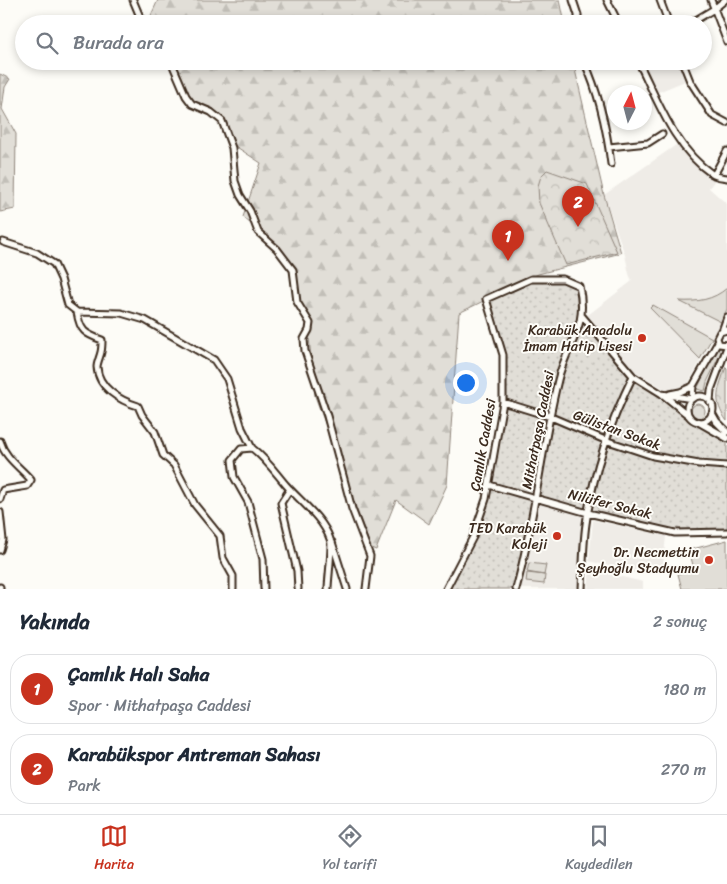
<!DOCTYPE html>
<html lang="tr">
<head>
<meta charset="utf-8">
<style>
  :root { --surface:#fff; --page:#f6f6f7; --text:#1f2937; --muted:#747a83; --line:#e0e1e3; --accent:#c8321e }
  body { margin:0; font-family:Sriracha,sans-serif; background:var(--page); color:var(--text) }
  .compass { position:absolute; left:607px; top:85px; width:45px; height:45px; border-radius:50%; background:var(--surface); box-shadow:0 2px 8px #0003; rotate:6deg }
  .you { position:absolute; left:465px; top:382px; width:18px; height:18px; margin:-12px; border:4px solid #fff; border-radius:50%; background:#1a73e8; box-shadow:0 0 0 8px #1a73e833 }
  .badge { display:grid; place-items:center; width:32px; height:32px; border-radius:50%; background:var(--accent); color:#fff; font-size:16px; font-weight:700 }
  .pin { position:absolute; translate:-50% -41px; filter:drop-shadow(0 1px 2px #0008) }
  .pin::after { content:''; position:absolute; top:26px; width:18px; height:15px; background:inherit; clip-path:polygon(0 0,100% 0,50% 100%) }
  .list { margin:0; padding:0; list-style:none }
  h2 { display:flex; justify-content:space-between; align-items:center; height:65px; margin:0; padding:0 20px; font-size:21px }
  h2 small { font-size:16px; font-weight:400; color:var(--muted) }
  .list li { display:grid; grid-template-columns:32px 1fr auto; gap:15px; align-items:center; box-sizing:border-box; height:70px; margin:0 10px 10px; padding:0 10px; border:1px solid var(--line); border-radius:20px }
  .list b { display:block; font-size:19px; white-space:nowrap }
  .list p { margin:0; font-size:16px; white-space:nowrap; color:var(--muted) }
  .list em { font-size:16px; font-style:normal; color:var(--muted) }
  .icon { flex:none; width:28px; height:28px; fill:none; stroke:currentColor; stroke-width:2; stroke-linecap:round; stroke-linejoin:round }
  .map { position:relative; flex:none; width:727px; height:589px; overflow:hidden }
  .search { position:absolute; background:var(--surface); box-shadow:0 2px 8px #0003; left:15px; right:15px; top:15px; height:55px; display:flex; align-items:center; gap:12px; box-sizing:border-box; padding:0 18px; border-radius:28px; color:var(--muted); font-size:19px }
  .sheet { height:225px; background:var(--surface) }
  nav { display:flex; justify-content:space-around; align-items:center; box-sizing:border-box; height:70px; border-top:1px solid var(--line); background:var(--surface); font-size:14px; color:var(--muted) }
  nav a { display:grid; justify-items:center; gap:2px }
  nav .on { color:var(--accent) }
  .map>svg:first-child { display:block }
  .built { fill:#efece7 }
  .grass { fill:#e1ded7; stroke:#8e847a }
  .forest { fill:url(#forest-firs); stroke:#8e847a }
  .park { fill:url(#park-crowns); stroke:#8e847a }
  .garden { fill:url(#garden-dots); stroke:#8e847a }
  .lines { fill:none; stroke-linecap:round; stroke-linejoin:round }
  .minor-casing { stroke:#3b2a1e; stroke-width:9 }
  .major-casing { stroke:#3b2a1e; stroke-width:10 }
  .minor { stroke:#fdfcf7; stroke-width:5 }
  .major { stroke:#fdfcf7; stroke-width:6 }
  .poi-dot { fill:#c8321e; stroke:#fdfcf7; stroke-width:2 }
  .labels { text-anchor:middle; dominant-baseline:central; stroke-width:4; stroke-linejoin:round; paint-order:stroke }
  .poi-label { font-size:14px; fill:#3b2a1e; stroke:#fdfcf7; text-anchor:end }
  .street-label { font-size:14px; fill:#3b2a1e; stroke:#fdfcf7 }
</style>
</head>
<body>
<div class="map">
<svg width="727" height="589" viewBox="0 0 727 589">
  <defs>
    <pattern id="forest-firs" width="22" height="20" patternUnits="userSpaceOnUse" patternTransform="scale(1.25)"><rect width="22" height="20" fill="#e1ded7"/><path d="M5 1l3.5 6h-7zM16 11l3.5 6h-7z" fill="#c2bfb8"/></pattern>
    <pattern id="park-crowns" width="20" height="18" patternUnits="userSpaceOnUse" patternTransform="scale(1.25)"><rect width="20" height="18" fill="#e1ded7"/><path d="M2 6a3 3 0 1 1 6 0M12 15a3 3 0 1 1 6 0" fill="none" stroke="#c2bfb8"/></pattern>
    <pattern id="garden-dots" width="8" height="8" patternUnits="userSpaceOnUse" patternTransform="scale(1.25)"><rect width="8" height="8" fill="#e1ded7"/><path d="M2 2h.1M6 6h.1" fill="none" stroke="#c2bfb8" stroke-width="1.8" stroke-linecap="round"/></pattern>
  </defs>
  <rect width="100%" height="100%" fill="#fdfcf7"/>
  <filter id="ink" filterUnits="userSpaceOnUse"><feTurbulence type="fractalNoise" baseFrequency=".02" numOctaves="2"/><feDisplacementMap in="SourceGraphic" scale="10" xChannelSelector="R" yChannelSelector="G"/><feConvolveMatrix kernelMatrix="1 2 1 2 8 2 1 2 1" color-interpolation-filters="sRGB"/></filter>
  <g filter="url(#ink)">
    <path class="built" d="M640,61H677L685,81L656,93Z
      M676,145L715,180L709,188L727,204V311L689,382L681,389L672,391H668L633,370L588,315L632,281L629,274L625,255L604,195Z
      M536,499L588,513L579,589H520Z
      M593,520L666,536L663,566L641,564L639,574L589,561Z
      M590,569L643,582V589H588Z"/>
    <path class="grass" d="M727,288V309L721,322L679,301C698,302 713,300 727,288Z
      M653,305L712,338L700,359L650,308Z
      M718,346L723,348L707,382L705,391L697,389Z
      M691 411a7 7 0 1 1 14 0a7 7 0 1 1-14 0Z
      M727,540V589H682L678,574L694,569L689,550Z
      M529,563L546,565L544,575L527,572Z
      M527,573L545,575L544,584L526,582Z"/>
    <path class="forest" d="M158,0H560L565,24H149L148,22Z
      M174,61H573L604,195L621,253L538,274L459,313L447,485L429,524L396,500L376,550L371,548L315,396L307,318L296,295L290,272L278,248L243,217L261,163L226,140L225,121L210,109L190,100Z
      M0,74L10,79L5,87L2,109L16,134L15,209L0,212Z"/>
    <path class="park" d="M547,170L587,184L617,252L566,265L539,203L538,186L541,176Z
      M726,367L727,368V421C712,401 718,389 726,367Z"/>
    <path class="garden" d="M531,279H564L579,286L582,316L633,376L691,419L727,441V532L675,533L536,499L517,589H446L473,537L486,499L503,402V355L486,299Z"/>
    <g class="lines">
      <defs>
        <path id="minor" d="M133,0L143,24
          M573,0L578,15V24
          M607,0L619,24
          M660,0L669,24
          M711,0L727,42
          M689,24L714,9L725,0
          M171,61L186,96L192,104L211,112L222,121L232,148L235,181L240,195L250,211L258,232L277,249L293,270L297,302L310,323L309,330L304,339L305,351L327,416L352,509L370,556L366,589
          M584,61C598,91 607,131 611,164
          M638,61C658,101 674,148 712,174C716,177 722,177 727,178
          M682,61L690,81L712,115L727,123
          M609,147L648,143L662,134
          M714,175L727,151
          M3,242L37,253L54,264L61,279L68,305L77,312L121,313L145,320L214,360L227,379L242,428L252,448
          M77,312C80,331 85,334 102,340C102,344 102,348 101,352C100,357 97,363 97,367C98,388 121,401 138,406L142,415L155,432L163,455L174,465L195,505L220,536L223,558L233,576V589
          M582,316L633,376L662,394L688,415
          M727,330L720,332L717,338L719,344L727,345
          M722,331L727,317
          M662,394L692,399L693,386L718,342
          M670,394L680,392L693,386
          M687 409a13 13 0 1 1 26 0a13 13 0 1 1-26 0Z
          M503,402L551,417L605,440L653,456L699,464L727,466
          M710,402L711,390L727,347
          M0,441C5,458 20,467 31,480L27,486L3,490L0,499
          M489,485L588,513L675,533L727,532
          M290,489L281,503L297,571L298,589
          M0,512L3,540L0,550
          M332,542L347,589
          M0,587V589
          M264,589L263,559L248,502L234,477L232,460L241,449L252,448C266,459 275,472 286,485C300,501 323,518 330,539C333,545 328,578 328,589
          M446,589L473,537L486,499L503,402V355L486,299L531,279H563L579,286C589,329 567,342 558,380C541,449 535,520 516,589
          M582,589C583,568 583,545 586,524C593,472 610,423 633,376"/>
        <path id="major" d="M712,414L716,421L727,432
          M699,422L727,438"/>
      </defs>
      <use href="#minor" class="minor-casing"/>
      <use href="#major" class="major-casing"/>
      <use href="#minor" class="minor"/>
      <use href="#major" class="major"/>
    </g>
  </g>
  <g class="poi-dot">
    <circle cx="642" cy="338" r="5"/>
    <circle cx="557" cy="536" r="5"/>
    <circle cx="709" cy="560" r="5"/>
  </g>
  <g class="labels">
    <g class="poi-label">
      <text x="632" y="330">Karabük Anadolu<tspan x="632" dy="16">İmam Hatip Lisesi</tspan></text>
      <text x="547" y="528">TED Karabük<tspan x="547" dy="16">Koleji</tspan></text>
      <text x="699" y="552">Dr. Necmettin<tspan x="699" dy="16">Şeyhoğlu Stadyumu</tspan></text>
    </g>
    <g class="street-label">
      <text transform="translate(538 430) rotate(-79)">Mithatpaşa Caddesi</text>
      <text transform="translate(617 430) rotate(20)">Gülistan Sokak</text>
      <text transform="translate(483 445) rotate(-80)">Çamlık Caddesi</text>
      <text transform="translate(610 504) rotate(14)">Nilüfer Sokak</text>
    </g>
  </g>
</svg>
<svg class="compass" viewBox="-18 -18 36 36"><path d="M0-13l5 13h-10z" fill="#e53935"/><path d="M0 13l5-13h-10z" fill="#747a83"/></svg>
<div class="you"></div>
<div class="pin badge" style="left:508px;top:261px">1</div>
<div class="pin badge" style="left:578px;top:227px">2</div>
<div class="search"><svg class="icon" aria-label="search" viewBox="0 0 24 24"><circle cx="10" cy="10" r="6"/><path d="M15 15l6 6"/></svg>Burada ara</div>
</div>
<section class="sheet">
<h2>Yakında<small>2 sonuç</small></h2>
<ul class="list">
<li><span class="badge">1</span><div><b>Çamlık Halı Saha</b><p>Spor · Mithatpaşa Caddesi</p></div><em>180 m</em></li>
<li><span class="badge">2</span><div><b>Karabükspor Antreman Sahası</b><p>Park</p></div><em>270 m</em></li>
</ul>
</section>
<nav>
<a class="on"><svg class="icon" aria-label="map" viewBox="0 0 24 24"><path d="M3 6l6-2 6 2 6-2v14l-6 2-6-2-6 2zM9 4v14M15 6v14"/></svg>Harita</a>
<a><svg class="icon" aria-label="directions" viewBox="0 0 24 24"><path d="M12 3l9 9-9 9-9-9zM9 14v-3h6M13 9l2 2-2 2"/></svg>Yol tarifi</a>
<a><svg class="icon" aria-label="saved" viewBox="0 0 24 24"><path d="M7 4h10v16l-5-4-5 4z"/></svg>Kaydedilen</a>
</nav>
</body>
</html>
